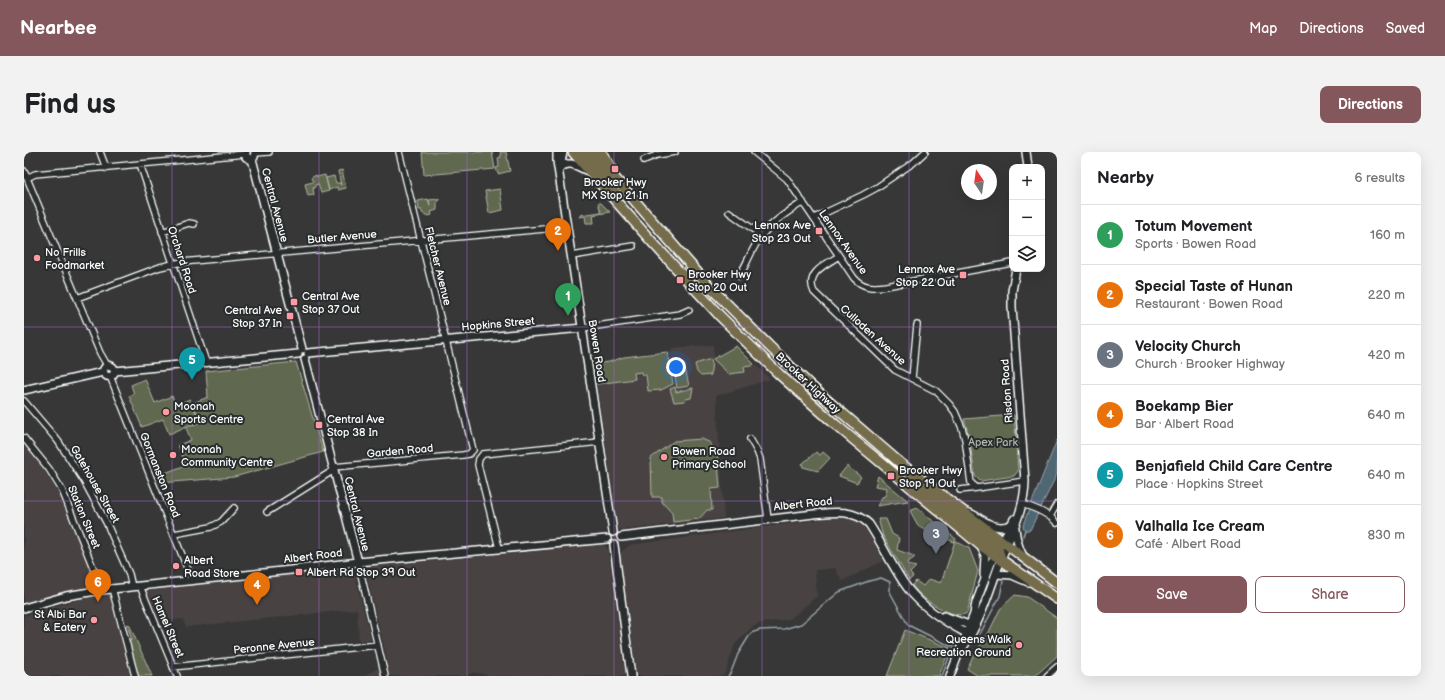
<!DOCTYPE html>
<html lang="en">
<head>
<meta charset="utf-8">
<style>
  :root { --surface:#fff; --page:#f2f2f2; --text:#202124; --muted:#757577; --line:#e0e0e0; --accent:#84575d }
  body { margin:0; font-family:"Balsamiq Sans",sans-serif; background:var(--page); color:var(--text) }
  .controls { position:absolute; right:12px; top:12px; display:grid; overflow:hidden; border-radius:8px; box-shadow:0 4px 16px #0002 }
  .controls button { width:36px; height:36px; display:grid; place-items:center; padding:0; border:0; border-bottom:1px solid var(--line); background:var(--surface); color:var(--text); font:20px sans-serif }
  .compass { position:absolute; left:937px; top:12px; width:36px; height:36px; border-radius:50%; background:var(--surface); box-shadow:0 4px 16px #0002; rotate:347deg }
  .you { position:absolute; left:652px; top:215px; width:14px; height:14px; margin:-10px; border:3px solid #fff; border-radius:50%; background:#1a73e8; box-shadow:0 0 0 6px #1a73e833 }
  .badge { display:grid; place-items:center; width:26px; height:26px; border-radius:50%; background:var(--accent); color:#fff; font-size:13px; font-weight:700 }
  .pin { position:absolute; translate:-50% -33px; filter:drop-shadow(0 1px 2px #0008) }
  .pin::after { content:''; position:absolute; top:21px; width:14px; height:12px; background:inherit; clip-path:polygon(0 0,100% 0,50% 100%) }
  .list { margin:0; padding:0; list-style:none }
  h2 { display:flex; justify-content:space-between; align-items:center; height:52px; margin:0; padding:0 16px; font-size:17px }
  h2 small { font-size:13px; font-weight:400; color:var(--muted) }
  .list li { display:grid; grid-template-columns:26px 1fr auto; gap:12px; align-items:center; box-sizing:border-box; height:60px; padding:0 16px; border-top:1px solid var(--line) }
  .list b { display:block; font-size:15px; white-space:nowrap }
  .list p { margin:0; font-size:13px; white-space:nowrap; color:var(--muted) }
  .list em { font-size:13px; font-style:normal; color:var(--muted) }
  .actions { display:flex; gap:8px; padding:12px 16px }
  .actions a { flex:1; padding:9px 0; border:1px solid var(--accent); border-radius:8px; text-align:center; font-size:14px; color:var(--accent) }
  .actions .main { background:var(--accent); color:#fff }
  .icon { flex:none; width:22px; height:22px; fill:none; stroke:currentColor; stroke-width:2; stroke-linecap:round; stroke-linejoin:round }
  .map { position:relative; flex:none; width:1033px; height:524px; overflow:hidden; border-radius:8px }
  header { display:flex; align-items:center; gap:24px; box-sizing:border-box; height:56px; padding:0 20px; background:var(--accent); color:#fff }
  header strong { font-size:19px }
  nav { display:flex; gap:22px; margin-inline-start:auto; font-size:14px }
  .intro { display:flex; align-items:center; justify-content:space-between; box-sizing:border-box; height:96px; padding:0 24px }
  h1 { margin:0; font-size:28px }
  .button { padding:10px 18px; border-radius:8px; background:var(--accent); color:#fff; font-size:14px; font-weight:700 }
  main { display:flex; gap:24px; padding:0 24px }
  aside { flex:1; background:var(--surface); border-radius:8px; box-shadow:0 4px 16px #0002 }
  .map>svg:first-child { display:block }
  .built { fill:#494342 }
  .green { fill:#60694f; stroke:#b0b4a7 }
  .water { fill:#4f6673; stroke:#95a3ab }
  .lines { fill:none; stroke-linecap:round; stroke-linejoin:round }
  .stream { stroke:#95a3ab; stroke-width:1.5 }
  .minor-casing { stroke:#fff; stroke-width:8 }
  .tertiary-casing { stroke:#fff; stroke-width:10 }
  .trunk-casing { stroke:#fff; stroke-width:12 }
  .minor { stroke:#2a2d2e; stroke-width:5.5 }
  .tertiary { stroke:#2a2d2e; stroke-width:7 }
  .trunk { stroke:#746c4b; stroke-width:9 }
  .grid { fill:none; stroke:#a36bd2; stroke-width:1; stroke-opacity:0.55 }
  .poi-dot { fill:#ff9aa2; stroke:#2a2d2e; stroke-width:1.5 }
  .labels { text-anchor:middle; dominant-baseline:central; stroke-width:4; stroke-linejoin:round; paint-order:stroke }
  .poi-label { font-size:11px; fill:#fff; stroke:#2a2d2e; text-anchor:start }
  .street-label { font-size:11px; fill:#fff; stroke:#2a2d2e }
  .park-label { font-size:11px; fill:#b0b4a7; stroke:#2a2d2e }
</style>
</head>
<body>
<header>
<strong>Nearbee</strong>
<nav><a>Map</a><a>Directions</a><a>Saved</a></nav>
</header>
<div class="intro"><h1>Find us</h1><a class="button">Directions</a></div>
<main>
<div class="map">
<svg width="1033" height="524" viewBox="0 0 1033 524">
  <rect width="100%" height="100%" fill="#383737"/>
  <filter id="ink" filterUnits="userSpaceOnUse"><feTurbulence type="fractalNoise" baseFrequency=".025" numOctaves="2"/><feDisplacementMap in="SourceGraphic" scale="8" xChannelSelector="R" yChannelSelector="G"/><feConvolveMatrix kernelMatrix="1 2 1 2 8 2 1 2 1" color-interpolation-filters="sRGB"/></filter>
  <g filter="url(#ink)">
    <path class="built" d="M689,193L690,206L712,194L746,227L692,244L700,366L597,378L594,376L570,212L585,210L600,205L648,199L647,196Z
      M0,291L8,300L30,334L57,389L71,434L21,446L0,453Z
      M815,365L826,366L833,369L838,373L844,380L859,409L818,429L811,416L791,418L793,444L766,467L737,471L728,475L711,492L701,522L695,524H613L596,401L606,393Z
      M579,393L584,397L601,524H468L450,520L441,524H340L364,511L342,420L346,415Z
      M329,416L347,488L335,489L333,457L162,475L159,467L136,469L124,439Z
      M86,443L106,524H0V464L61,446Z"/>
    <path class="green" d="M398,0H468L471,17L400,23Z
      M476,0H482L486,19L474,22L472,16L475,15L474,6L477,5Z
      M318,18L322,36L314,38L313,35L305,38L302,26L310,24L312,31H316L317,33L314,19Z
      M292,23L293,25L301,23L305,39L297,41L294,32L291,33V35L289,36L290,43L284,44L281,32L289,30L287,26Z
      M476,37L479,58L465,61L461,39Z
      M404,47L406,53L405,48L415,47V48L413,49V58L407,60L408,63L404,64L398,61V58H395L394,49Z
      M574,51H577L586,60L569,63L570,71H562L561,64L556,65V63L577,60Z
      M712,194L730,212L727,214L720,215L721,220L705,222L689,207Z
      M643,200L649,232L637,238L624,239L622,223H618L617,220L610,221L611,227L573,232L570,212L585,210L600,205Z
      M687,207C689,213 686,217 687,223L677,224L673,220L671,212Z
      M272,210L299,300L210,325L136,331L133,324L162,313L154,293L167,288L162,276L176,270L169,251L184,245L182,219Z
      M660,211L665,234L653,236L649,214Z
      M121,227L131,251L148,244L152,253L166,247L175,269L145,282L139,267L118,275L105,244L110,242L107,233Z
      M651,235L652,240L669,236L667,246L662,247L661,249L650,250L646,237Z
      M990,263L994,319L990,324L956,329L951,324L945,284L940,267Z
      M678,287L687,291L688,299H693L696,336L687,337L688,358H683L675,367L649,370L648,361L638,350V345H628L627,306L650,289Z
      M792,300L796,303L799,300L806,306L794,319L779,315L778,312Z
      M823,314L837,325L833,331L815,324Z
      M854,324L884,349L853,354L858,345L861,344L863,336L851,334Z
      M893,356L932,387L930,390L895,375L886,359Z
      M854,367H862L868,382L875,386L873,398L890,404V406L884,410V413L892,415L886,421L889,425L885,428L859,384Z
      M931,389L945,396L954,419L943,461C933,468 907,452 899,445C895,442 891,437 888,433L892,429L899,434L905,427L917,431Z
      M991,443L1003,445L1033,466V504L1011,524H954L943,517L949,504L964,482L976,457Z
      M105,472L128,524H113L104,489L108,488L103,473Z
      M881,478L926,496L915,524H863Z"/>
    <path class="water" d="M1033,288V322L1006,378H1001L999,375L1000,370Z"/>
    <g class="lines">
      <path class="stream" d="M999,384L1001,378
        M956,482L976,444L979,429
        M704,524L707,520L714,502L727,481L736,478L760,477L777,472L815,440L845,429L857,426L866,430V440L884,473L926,494L933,492
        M918,524L928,497L933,492"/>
      <defs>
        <path id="minor" d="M76,0L82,16
          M730,0L763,27L830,126C839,136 849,136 862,134L988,111
          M231,1L245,0
          M620,8L633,3L651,0
          M116,12L182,210
          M0,19L76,201L83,213
          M3,26L11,22L221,2
          M705,60L737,83
          M790,66L839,43L852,36L889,11L901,0
          M138,80L165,71L170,72
          M548,104L609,94
          M815,104C801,113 781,121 790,140L871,218L912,239L925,252L931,260L938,276L941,287L947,331L953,336L1001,329
          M715,124C724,111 728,95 738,83C749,69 764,60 779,50
          M53,146L136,115L158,110L543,75
          M559,176L656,162L665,158
          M86,224L168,428
          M888,226L893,173
          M0,249L34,289L60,329L82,370L105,422L108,435
          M0,286L25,317L38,338L78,438
          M726,287L733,299L736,307L744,367
          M309,315L439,303L445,302L449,298L375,0
          M936,338L953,336
          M998,352C1011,356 1024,361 1033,371
          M243,360L310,318
          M1026,364L1033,352
          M150,382L187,375L197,370L210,356
          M475,396L454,313L455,307L459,302L576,290
          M334,410L361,524
          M116,434L153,524
          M88,436L111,524
          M149,515L354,493
          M1023,524L1033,515"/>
        <path id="tertiary" d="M222,0V5L226,7L230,5L231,0
          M533,0V9L589,380
          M1002,0L1004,15
          M228,7L278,197
          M536,16C545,7 554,15 564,19
          M536,16L539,0
          M284,201L559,176
          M281,207L334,410
          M79.5 219a5.5 5.5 0 1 1 11 0a5.5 5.5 0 1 1-11 0Z
          M90,219L274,202
          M0,238L79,220
          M943,360C959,366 969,380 986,373
          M991,376C992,386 994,395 999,404
          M597,385L790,362C810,360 829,357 845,372C859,393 870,419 885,438C899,455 923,471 942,481L949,479
          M590,393L607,524
          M956,393L961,403L960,423
          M972,422L988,423L1004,430
          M0,456L42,444L78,438L267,418L334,410L583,387
          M920,464L945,473L948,477
          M936,499C954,478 966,437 976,410C986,383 1001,358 1001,329L988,155V139L992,117
          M926,524L950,462L952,451L967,411L990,367"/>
        <path id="trunk" d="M549,0L566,20L630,92L696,164L755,222L812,273L956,393L1033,447
          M559,0L592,42
          M568,0L686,135L745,194L788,235L876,311L1033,431
          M577,0L588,17
          M886,323L898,336L974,396L977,407"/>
      </defs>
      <use href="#minor" class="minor-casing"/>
      <use href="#tertiary" class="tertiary-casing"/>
      <use href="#trunk" class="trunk-casing"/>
      <use href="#minor" class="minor"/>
      <use href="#tertiary" class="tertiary"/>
      <use href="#trunk" class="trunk"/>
    </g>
  </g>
  <path class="grid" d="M148,0V524M295,0V524M443,0V524M590,0V524M738,0V524M885,0V524M0,175H1033M0,349H1033"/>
  <g class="poi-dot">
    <rect x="587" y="13" width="8" height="8" rx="2"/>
    <rect x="791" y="75" width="8" height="8" rx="2"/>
    <circle cx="13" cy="106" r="4"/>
    <rect x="935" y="119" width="8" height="8" rx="2"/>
    <rect x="652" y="124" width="8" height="8" rx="2"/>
    <rect x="266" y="146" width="8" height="8" rx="2"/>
    <rect x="262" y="160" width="8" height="8" rx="2"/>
    <circle cx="142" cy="260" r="4"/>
    <rect x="291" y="269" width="8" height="8" rx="2"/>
    <circle cx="149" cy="303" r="4"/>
    <circle cx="640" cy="305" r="4"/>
    <rect x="863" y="320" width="8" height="8" rx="2"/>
    <circle cx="152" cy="414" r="4"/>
    <rect x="271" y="416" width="8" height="8" rx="2"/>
    <circle cx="70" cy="468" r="4"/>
    <circle cx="995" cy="493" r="4"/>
  </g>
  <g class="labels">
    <g class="poi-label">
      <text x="591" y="30" text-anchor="middle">Brooker Hwy<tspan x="591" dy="13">MX Stop 21 In</tspan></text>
      <text x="787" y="73" text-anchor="end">Lennox Ave<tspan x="787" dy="13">Stop 23 Out</tspan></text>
      <text x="21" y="100">No Frills<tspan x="21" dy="13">Foodmarket</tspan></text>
      <text x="931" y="117" text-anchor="end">Lennox Ave<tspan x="931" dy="13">Stop 22 Out</tspan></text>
      <text x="664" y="122">Brooker Hwy<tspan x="664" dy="13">Stop 20 Out</tspan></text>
      <text x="278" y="144">Central Ave<tspan x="278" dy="13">Stop 37 Out</tspan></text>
      <text x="258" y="158" text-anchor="end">Central Ave<tspan x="258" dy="13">Stop 37 In</tspan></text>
      <text x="150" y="254">Moonah<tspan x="150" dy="13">Sports Centre</tspan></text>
      <text x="303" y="267">Central Ave<tspan x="303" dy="13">Stop 38 In</tspan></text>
      <text x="157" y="297">Moonah<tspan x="157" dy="13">Community Centre</tspan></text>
      <text x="648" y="299">Bowen Road<tspan x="648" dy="13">Primary School</tspan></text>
      <text x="875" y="318">Brooker Hwy<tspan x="875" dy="13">Stop 19 Out</tspan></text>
      <text x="160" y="408">Albert<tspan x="160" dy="13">Road Store</tspan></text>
      <text x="283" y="420">Albert Rd Stop 39 Out</text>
      <text x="62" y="462" text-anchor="end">St Albi Bar<tspan x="62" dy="13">&amp; Eatery</tspan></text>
      <text x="987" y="487" text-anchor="end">Queens Walk<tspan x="987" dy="13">Recreation Ground</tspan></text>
    </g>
    <g class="street-label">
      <text transform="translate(251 53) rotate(75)">Central Avenue</text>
      <text transform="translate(318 85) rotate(-5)">Butler Avenue</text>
      <text transform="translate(819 90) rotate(55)">Lennox Avenue</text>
      <text transform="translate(158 108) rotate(72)">Orchard Road</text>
      <text transform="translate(414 114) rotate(76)">Fletcher Avenue</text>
      <text transform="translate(474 172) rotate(-5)">Hopkins Street</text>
      <text transform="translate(849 183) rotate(42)">Culloden Avenue</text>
      <text transform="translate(573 199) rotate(81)">Bowen Road</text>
      <text transform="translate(784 231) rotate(43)">Brooker Highway</text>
      <text transform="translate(983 239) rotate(-94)">Risdon Road</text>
      <text transform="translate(376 299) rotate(-5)">Garden Road</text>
      <text transform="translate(136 323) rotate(68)">Gormanston Road</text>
      <text transform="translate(71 332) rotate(60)">Gatehouse Street</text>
      <text transform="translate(779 352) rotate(-6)">Albert Road</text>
      <text transform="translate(333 362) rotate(76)">Central Avenue</text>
      <text transform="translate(60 365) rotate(67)">Station Street</text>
      <text transform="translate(289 404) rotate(-7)">Albert Road</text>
      <text transform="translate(144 475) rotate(67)">Hamel Street</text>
      <text transform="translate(250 494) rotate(-6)">Peronne Avenue</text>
    </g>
    <g class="park-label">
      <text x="969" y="290">Apex Park</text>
    </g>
  </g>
</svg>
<div class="controls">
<button>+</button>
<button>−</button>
<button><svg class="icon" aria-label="layers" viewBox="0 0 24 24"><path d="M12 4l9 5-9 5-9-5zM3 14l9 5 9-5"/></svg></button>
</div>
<svg class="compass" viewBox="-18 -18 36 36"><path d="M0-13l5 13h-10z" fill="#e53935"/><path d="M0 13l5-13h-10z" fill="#757577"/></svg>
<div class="you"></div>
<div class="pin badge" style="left:544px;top:164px;background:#2e9e5b">1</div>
<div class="pin badge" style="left:534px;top:99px;background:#e8710a">2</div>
<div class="pin badge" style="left:912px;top:402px;background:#6b7280">3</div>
<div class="pin badge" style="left:233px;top:453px;background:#e8710a">4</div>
<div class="pin badge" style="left:168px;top:228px;background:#0f9aa8">5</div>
<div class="pin badge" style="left:74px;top:450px;background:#e8710a">6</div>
</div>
<aside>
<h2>Nearby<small>6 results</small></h2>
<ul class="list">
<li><span class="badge" style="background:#2e9e5b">1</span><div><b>Totum Movement</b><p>Sports · Bowen Road</p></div><em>160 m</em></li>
<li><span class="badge" style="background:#e8710a">2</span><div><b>Special Taste of Hunan</b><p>Restaurant · Bowen Road</p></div><em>220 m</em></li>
<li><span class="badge" style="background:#6b7280">3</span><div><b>Velocity Church</b><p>Church · Brooker Highway</p></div><em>420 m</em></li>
<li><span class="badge" style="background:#e8710a">4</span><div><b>Boekamp Bier</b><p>Bar · Albert Road</p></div><em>640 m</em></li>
<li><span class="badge" style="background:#0f9aa8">5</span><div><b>Benjafield Child Care Centre</b><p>Place · Hopkins Street</p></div><em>640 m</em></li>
<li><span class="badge" style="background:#e8710a">6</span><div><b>Valhalla Ice Cream</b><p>Café · Albert Road</p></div><em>830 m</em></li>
</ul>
<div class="actions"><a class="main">Save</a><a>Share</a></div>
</aside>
</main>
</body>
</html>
